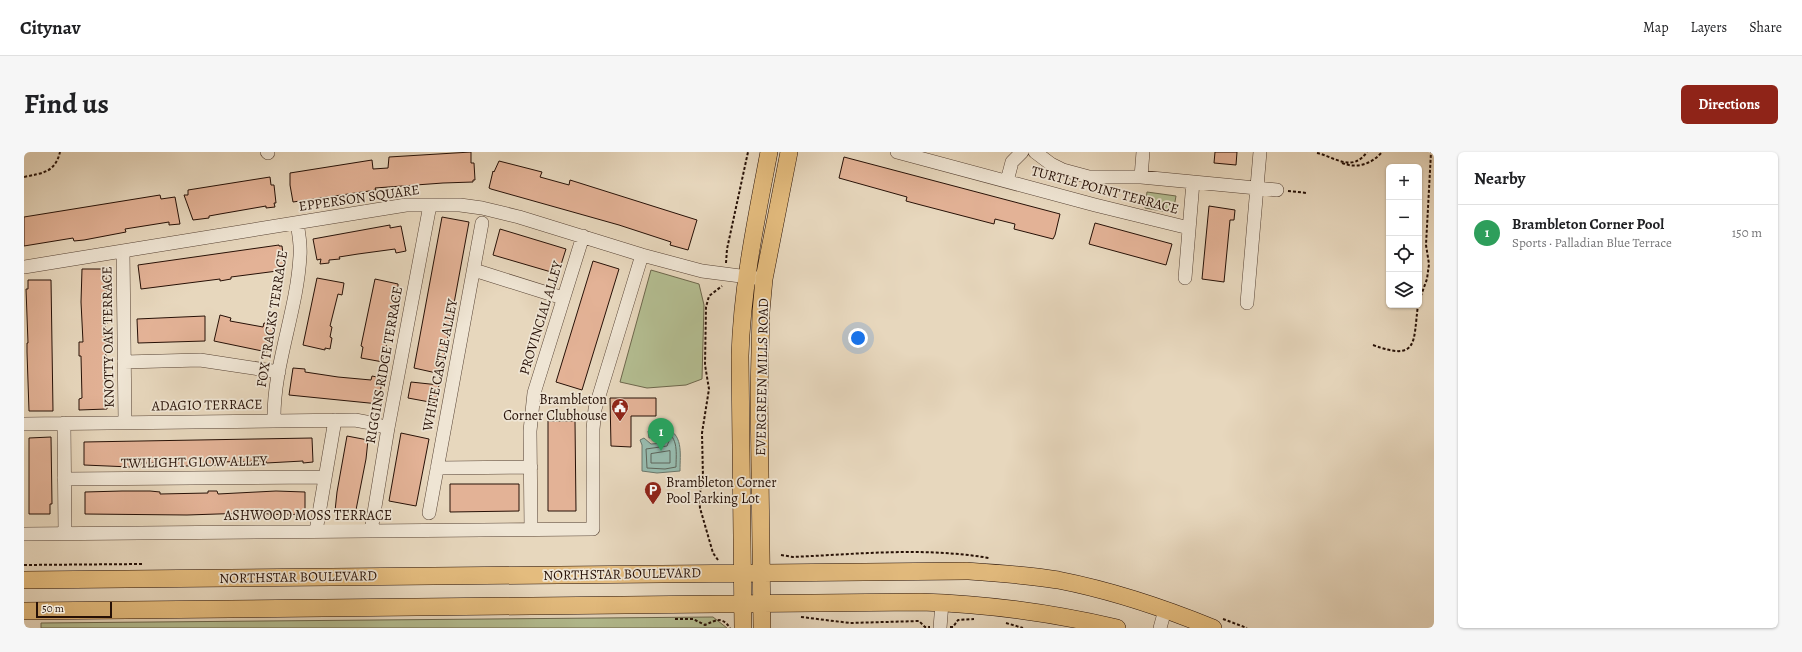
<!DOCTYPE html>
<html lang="en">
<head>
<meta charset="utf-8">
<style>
  :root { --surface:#fff; --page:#f6f6f6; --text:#202124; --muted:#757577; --line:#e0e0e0; --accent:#8f2418 }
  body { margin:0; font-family:Alegreya,serif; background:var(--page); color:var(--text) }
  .controls { position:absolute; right:12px; top:12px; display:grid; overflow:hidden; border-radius:6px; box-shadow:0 1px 3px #0004 }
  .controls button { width:36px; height:36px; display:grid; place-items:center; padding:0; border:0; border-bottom:1px solid var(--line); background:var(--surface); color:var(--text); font:20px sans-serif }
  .scale { position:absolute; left:12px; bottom:10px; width:76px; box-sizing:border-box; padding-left:4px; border:2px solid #261006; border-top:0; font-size:11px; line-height:14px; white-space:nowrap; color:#261006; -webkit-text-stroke:3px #efe5d4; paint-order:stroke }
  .you { position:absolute; left:834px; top:186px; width:14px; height:14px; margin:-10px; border:3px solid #fff; border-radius:50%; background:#1a73e8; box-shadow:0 0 0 6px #1a73e833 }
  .badge { display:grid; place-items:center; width:26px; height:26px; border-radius:50%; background:var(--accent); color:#fff; font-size:13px; font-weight:700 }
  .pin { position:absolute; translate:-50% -33px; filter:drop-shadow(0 1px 2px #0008) }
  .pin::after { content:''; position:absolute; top:21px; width:14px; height:12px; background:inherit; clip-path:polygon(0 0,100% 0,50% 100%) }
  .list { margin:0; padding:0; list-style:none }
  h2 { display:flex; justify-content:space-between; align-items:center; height:52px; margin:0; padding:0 16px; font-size:17px }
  h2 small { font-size:13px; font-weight:400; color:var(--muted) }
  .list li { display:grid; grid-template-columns:26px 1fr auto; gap:12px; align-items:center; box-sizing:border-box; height:56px; padding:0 16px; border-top:1px solid var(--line) }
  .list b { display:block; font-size:15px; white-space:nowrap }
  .list p { margin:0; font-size:13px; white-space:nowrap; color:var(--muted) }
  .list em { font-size:13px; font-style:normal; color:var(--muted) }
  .icon { flex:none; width:22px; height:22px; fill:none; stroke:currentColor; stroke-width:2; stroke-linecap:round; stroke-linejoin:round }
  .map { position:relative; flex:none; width:1410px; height:476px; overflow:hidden; border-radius:6px }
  header { display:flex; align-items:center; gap:24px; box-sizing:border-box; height:56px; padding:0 20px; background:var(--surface); border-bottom:1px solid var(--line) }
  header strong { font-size:19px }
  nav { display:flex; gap:22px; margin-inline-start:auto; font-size:14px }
  .intro { display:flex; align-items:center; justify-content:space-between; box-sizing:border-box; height:96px; padding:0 24px }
  h1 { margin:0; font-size:28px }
  .button { padding:10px 18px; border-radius:6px; background:var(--accent); color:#fff; font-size:14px; font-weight:700 }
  main { display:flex; gap:24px; padding:0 24px }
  aside { flex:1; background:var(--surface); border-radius:6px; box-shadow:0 1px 3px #0004 }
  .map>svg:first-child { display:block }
  .green { fill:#b4be92; stroke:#6d674c }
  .water { fill:#97baad; stroke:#6a766a }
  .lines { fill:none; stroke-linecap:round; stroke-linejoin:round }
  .shore { stroke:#5e655a; stroke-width:1 }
  .building { fill:#e3b296; stroke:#261006 }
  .minor-casing { stroke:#564234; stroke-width:14 }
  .major-casing { stroke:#261006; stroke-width:18 }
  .path { stroke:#261006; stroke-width:2; stroke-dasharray:3 2; stroke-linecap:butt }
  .minor { stroke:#efe5d4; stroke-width:13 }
  .major { stroke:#e4bc7e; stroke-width:17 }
  .labels { text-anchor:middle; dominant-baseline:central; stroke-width:3.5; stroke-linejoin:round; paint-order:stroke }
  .street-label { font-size:14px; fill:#261006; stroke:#efe5d4 }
  .poi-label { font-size:14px; fill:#261006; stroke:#efe5d4; text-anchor:end }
</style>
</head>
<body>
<header>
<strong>Citynav</strong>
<nav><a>Map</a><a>Layers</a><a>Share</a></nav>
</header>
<div class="intro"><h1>Find us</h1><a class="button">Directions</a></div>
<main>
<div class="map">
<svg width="1410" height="476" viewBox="0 0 1410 476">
  <rect width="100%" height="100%" fill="#e7d7bd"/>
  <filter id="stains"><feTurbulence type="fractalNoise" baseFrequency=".005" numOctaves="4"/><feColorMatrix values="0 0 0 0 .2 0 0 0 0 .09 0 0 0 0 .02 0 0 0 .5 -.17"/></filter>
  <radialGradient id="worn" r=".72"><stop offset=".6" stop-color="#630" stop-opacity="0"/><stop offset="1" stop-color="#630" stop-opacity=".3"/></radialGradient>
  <path class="green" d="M1123,40L1152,44L1149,61L1121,56Z
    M627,118L675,132L680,153L678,227L662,233L623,236L596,230Z
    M689,465L703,476H17V471Z"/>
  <path class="water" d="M639,275C660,281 656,301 656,319L633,321L618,319V293L616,288L620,286L627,292L640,291L641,289L631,285L625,286L624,279Z"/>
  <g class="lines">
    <path class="shore" d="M641,280C655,284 652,303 652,315L641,317L623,316L622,297L643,294L645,289L639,282Z
      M646,299V311H627V302Z"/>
  </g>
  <path class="building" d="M447,0V11H450L451,28H449V30L419,31L351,36L352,38L269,50L266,33V21L348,8L349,17L364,16L365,5Z
    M1191,0H1213L1212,13L1190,11Z
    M820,5L1036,62L1031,83L1029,87L990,77L991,72L971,67L970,72L897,53L882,49L883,45L815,26Z
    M475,9L518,20L516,25L545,33L546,28L673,68L664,98L646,93L647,90L595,73L467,37L465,36L469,19L470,20Z
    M246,25L247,33H250L252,51H250L251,55L242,56V54L196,62L185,64V66L169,68L160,43H164V38Z
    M136,43L137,47L151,45L156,72L145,73V70L101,77L102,80L60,88L50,89L49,86L0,94V65Z
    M1185,54L1211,58L1210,68H1206L1200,130L1178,127Z
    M418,65L445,70L417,222L390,216Z
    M1071,71L1148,92L1142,113L1065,92Z
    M366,73V76L377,74L382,99L372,101L371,97L334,102L315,105L316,107L305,108V111L296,112L297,107L293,108L289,87Z
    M476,77L542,97L534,122L469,103Z
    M255,93V94H258L261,118L207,125V127L196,129V127L117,137L114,113Z
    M569,109L595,117L558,238L532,230Z
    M58,117H81L82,120L83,172H81L83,257L55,258V247L58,246L57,204H55V190H59L57,150Z
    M293,126L320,131L318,143L314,142L306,174L308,175L306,185L308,186L306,197L301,196V198L279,193Z
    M351,127L374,132V134L359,210L337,206L339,195L337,194Z
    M4,128H27L29,259H5L3,200V191H4L2,137H4Z
    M196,163L207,166L206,169L239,175L240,171L250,173L245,198H243V200L190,189Z
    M181,164V189L114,191L113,167Z
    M269,216L281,217V220L314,225L347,228L348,224L358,226L355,252L265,243Z
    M387,230L415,233L411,251L384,246Z
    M586,246H632V264H607V295L587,294Z
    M524,269H551L552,359H524Z
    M377,281L405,287L392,354L365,349Z
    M323,284L344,288L342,307L331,363L311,359L313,340Z
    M27,285L28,352H26V362H5V286Z
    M288,286L289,310L279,311V309L242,311V309L193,310V313L165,314H146V311H116V313H107V315L60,313V290Z
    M426,332H495V359L426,360Z
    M98,339H126L136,340V342L184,341V339H193L194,342L252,339L281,340V361L265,363L224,361L163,363L61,362V340Z"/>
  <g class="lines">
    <defs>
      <path id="minor" d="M243,0L244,1
        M873,0L1071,53L1165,76
        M1011,0L1027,12L1039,18L1065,25H1117L1253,38
        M1117,25L1119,0
        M983,29L988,10L998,0
        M99,99L101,270
        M0,115L382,53H436L458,56L495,65L618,103L678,119L740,127
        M450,118L539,146
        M1161,126L1169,30
        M1223,151L1236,0
        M100,210L176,208L255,220
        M250,269C249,213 273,160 276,104C277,93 275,82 273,71
        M40,271L41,381
        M0,272L331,268L347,271L364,276
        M413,316L507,315
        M40,327L301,325
        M405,361L458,71
        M507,377L506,279L510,241L559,84
        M292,379L311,268
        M347,379L364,276L406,53
        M0,382L569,377V277L571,257L618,103
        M916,476L918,451
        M1136,476L1141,458"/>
      <path id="major" d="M0,428L943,419C973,421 1004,423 1034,428C1085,438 1140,456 1189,476
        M0,459L897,450C964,452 1028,461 1093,476
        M719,476L716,204C718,135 732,68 745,0
        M738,476L735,241L737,160L740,127L765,0"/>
    </defs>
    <use href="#minor" class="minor-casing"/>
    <use href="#major" class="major-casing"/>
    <path class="path" d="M1293,1C1311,5 1328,21 1343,0
      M1318,11C1333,17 1348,12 1358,0
      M0,25C18,21 31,21 36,0
      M1264,39L1283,41
      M702,111L703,97L724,0
      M1395,149L1403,127L1405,112L1402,93L1407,0
      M1349,193C1395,210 1389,190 1394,153
      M757,403L769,405C834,402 901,395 965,406
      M694,408L689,401L676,356L675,346L679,326L678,281L685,237L681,213L682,155L685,144L698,134
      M0,413L118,412
      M777,465L826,471L895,469L901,475H906
      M651,467H669L681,473C692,468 698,464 706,476
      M1199,467L1223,476
      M982,471L999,476
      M926,475H929L934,468L950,467"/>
    <use href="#minor" class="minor"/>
    <use href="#major" class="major"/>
  </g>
  <defs>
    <symbol id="civic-pin" viewBox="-11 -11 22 30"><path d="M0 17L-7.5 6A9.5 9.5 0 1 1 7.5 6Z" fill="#8f2418" stroke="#efe5d4"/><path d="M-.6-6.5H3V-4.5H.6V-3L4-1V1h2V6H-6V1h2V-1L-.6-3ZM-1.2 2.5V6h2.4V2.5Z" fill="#fff"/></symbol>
    <symbol id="parking-pin" viewBox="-11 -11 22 30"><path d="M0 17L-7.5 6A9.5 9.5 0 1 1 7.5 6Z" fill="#8f2418" stroke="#efe5d4"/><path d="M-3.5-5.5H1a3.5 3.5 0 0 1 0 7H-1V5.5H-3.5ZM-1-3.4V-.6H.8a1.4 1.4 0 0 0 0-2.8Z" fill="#fff"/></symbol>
  </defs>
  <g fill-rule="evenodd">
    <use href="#civic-pin" x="586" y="245" width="20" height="27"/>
    <use href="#parking-pin" x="619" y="328" width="20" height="27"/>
  </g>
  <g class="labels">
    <g class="street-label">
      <text transform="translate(1081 38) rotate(15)">TURTLE POINT TERRACE</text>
      <text transform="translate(335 46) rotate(-8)">EPPERSON SQUARE</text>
      <text transform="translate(517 166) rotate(-73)">PROVINCIAL ALLEY</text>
      <text transform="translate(248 167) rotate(-81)">FOX TRACKS TERRACE</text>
      <text transform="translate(84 185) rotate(-91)">KNOTTY OAK TERRACE</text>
      <text transform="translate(360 213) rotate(-80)">RIGGINS RIDGE TERRACE</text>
      <text transform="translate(416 213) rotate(-79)">WHITE CASTLE ALLEY</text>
      <text transform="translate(738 225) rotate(-89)">EVERGREEN MILLS ROAD</text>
      <text transform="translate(183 253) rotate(-1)">ADAGIO TERRACE</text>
      <text transform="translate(170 310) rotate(-1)">TWILIGHT GLOW ALLEY</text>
      <text x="284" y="363">ASHWOOD MOSS TERRACE</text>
      <text transform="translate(598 422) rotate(-1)">NORTHSTAR BOULEVARD</text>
      <text transform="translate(274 425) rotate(-1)">NORTHSTAR BOULEVARD</text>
    </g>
    <g class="poi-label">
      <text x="583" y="247">Brambleton<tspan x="583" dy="16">Corner Clubhouse</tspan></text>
      <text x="642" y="330" text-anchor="start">Brambleton Corner<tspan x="642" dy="16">Pool Parking Lot</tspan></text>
    </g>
  </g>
  <rect width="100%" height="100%" filter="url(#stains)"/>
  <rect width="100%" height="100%" fill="url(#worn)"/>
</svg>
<div class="controls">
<button>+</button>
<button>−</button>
<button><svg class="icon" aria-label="locate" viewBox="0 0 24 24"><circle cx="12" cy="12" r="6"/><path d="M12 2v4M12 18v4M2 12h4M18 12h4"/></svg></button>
<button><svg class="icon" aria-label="layers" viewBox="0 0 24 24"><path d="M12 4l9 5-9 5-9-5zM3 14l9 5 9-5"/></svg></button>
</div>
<div class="scale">50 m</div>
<div class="you"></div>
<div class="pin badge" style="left:637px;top:299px;background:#2e9e5b">1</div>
</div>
<aside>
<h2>Nearby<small></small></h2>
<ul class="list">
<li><span class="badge" style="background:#2e9e5b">1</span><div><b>Brambleton Corner Pool</b><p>Sports · Palladian Blue Terrace</p></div><em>150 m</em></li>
</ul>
</aside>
</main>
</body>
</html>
